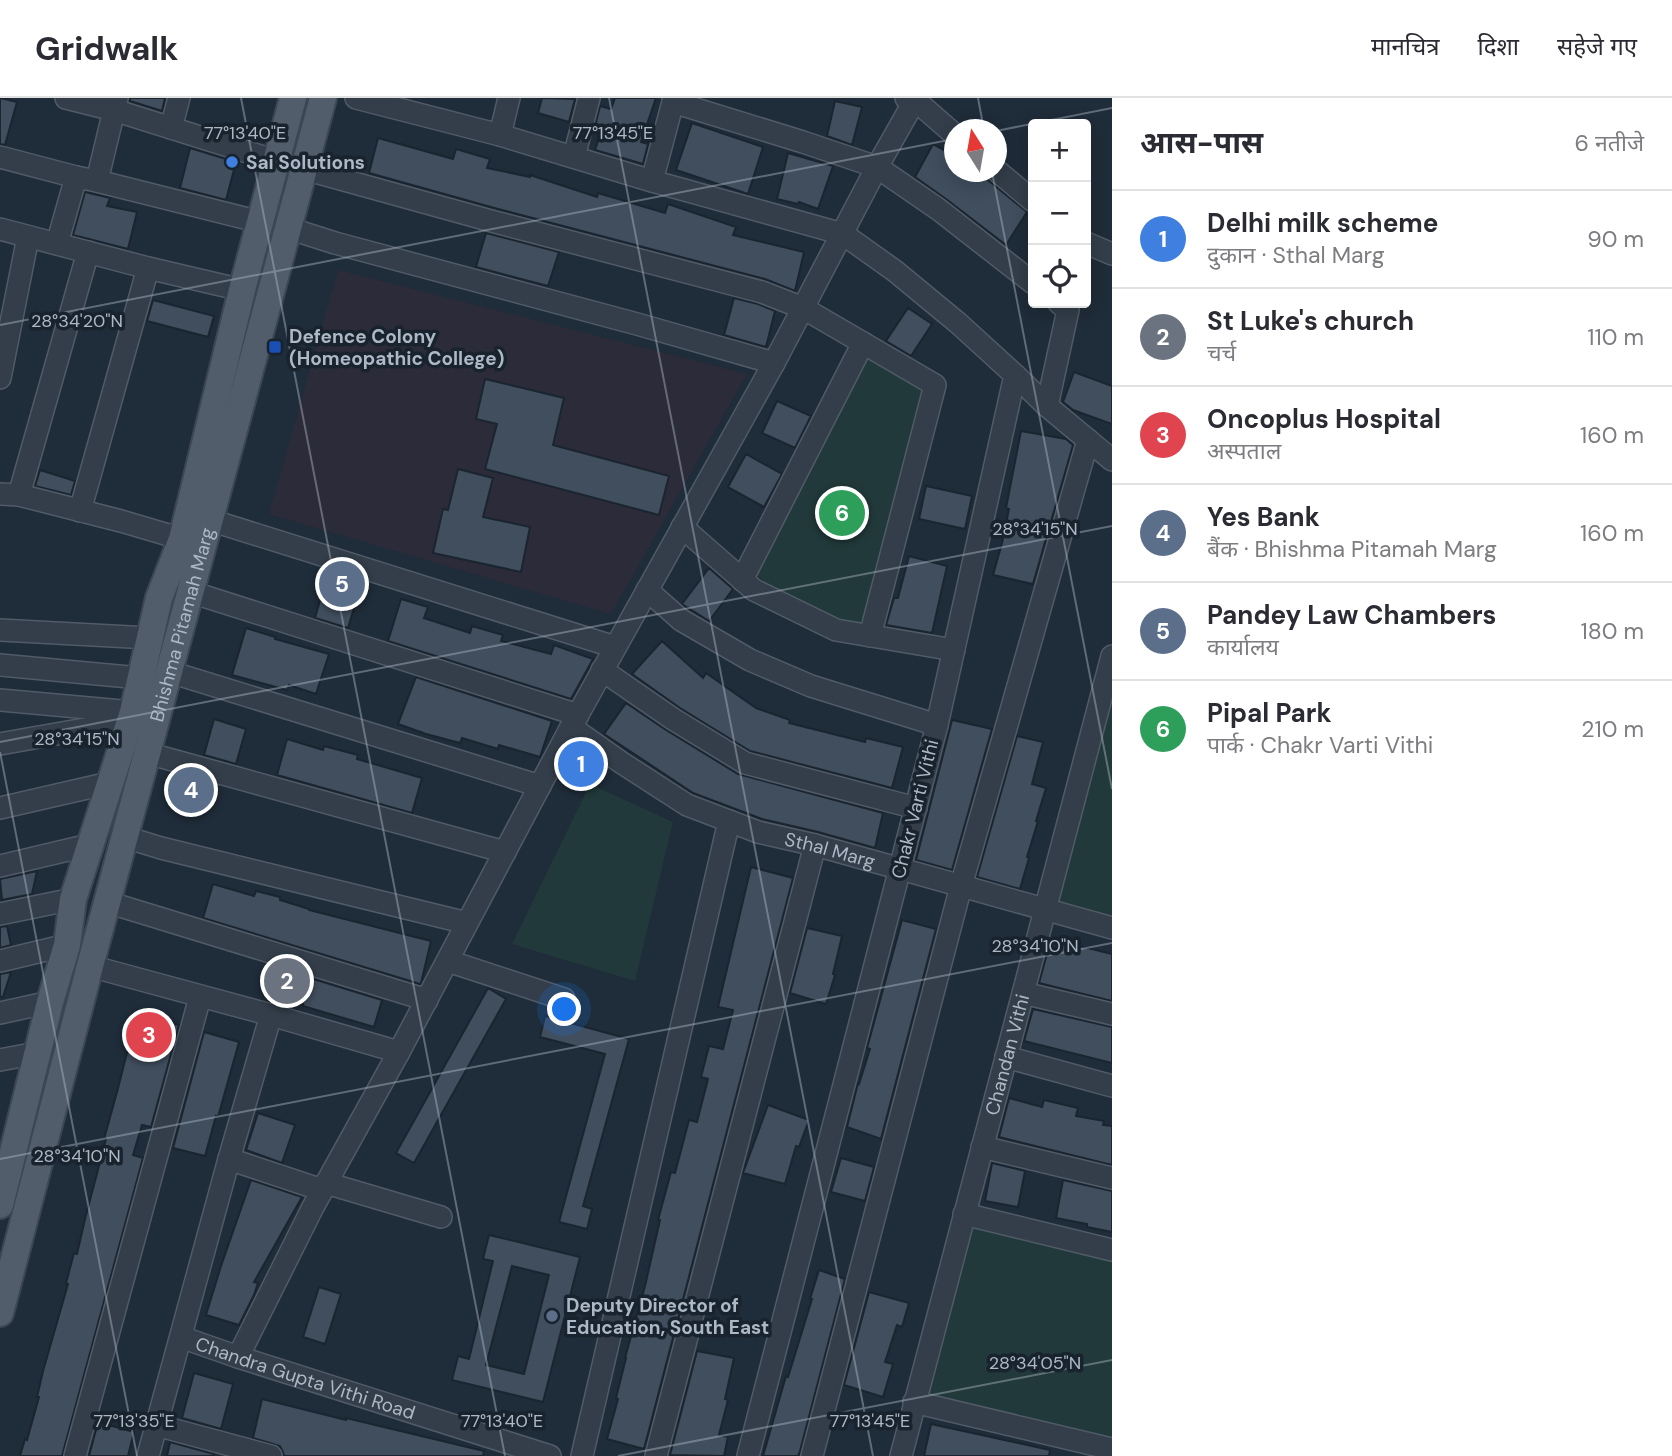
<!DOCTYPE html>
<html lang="hi">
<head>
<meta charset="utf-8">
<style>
  :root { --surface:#fff; --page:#f2f2f3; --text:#2b2b33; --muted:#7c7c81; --line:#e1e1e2; --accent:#4f698e }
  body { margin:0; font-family:"DM Sans","Noto Sans Devanagari",sans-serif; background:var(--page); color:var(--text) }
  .controls { position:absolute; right:21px; top:21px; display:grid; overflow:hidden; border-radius:7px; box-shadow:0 4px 18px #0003 }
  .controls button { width:63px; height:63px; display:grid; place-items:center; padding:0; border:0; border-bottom:2px solid var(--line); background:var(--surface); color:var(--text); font:35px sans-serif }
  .compass { position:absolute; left:944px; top:21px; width:63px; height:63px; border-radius:50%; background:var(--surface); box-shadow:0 4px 18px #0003; rotate:349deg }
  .you { position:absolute; left:565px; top:912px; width:24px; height:24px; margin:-18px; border:5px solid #fff; border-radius:50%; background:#1a73e8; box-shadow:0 0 0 10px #1a73e833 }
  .badge { display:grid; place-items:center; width:46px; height:46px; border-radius:50%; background:var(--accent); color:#fff; font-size:23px; font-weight:700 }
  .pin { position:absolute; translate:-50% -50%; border:4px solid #fff; box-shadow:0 2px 7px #0006 }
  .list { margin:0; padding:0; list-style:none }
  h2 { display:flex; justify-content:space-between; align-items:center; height:91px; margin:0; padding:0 28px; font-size:30px }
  h2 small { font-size:23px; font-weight:400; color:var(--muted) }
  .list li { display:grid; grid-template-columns:46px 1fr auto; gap:21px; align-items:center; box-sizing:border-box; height:98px; padding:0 28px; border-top:2px solid var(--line) }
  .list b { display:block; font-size:26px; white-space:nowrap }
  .list p { margin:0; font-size:23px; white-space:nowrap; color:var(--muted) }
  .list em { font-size:23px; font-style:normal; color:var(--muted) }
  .icon { flex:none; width:38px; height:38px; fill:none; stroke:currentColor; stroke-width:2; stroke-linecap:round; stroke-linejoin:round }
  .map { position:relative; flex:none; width:1112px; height:1358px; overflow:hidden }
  header { display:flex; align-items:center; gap:42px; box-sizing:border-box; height:98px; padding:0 35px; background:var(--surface); border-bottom:2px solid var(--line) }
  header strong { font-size:33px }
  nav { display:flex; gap:38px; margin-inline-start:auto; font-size:24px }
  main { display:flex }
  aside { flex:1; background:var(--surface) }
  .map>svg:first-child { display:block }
  .medical { fill:#2c2b3a }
  .green { fill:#21393a }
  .building { fill:#404e5e; stroke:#1a2530; stroke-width:2; fill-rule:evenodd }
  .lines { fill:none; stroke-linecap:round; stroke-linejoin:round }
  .minor-casing { stroke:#505b67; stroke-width:24 }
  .major-casing { stroke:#3c4753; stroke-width:30 }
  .minor { stroke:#333e4a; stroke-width:21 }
  .major { stroke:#515d6a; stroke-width:26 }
  .ticks { fill:none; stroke:#adb8c6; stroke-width:2; stroke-opacity:0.45 }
  .shop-dot { fill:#3f7fe0; stroke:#18232e; stroke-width:2.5 }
  .transit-dot { fill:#1a4fb4; stroke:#18232e; stroke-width:2.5 }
  .service-dot { fill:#5c6f8a; stroke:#18232e; stroke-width:2.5 }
  .labels { text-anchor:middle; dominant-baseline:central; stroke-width:7; stroke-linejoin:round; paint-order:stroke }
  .poi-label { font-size:19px; font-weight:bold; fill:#adb8c6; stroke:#18232e; text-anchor:start }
  .street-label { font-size:19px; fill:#adb8c6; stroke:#18232e }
  .ticks-label { font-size:18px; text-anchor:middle; fill:#adb8c6; stroke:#18232e; stroke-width:7; stroke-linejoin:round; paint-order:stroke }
</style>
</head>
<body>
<header>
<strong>Gridwalk</strong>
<nav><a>मानचित्र</a><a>दिशा</a><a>सहेजे गए</a></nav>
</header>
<main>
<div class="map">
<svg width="1112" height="1358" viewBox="0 0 1112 1358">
  <rect width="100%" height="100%" fill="#1f2c39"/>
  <path class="medical" d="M338,172L747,276L611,516L269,416Z"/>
  <path class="green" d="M867,253L929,292L868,528L836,524L768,490L755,474Z
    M1112,580V821L1053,807Z
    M590,686L673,724L635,883L512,846Z
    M964,1116L1112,1152V1351L914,1304Z"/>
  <path class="building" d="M0,0L17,4L5,47L0,46Z
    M130,0H165L162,13L130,3Z
    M542,0L575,1L569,24L538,15Z
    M615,0H656L641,44L648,46L643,66L595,52L602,30L595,28L600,8L611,11Z
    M835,3L862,9L852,47L827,38Z
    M692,25L763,49L748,96L676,72Z
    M378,40L453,61L456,51L490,61L487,70L530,79V77L597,99L598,95L665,115L668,106L736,129L733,137L804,154L795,193L765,181L498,111L369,75Z
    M933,46L955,58V74H983L988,82L1027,114L1006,147L946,101L915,79Z
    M190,50L236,64L226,102L180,90Z
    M788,55L833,68L818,111L799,104L798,106L777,101Z
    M85,94L110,100L107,108L137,114L128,151L73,137Z
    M486,135L559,154L548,188L476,169Z
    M734,200L758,206L775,213L766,249L724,237Z
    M153,202L214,218L208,239L147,223Z
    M908,210L932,226L911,258L886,243Z
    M1074,274L1112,288V326L1073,312L1063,304Z
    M485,281L564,300L553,347L669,378L659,417L485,371L497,326L476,321Z
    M777,303L811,318L795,350L762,335Z
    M1021,333L1066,341L1073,347L1033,486L993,477L1002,445L1009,411L1006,410Z
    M746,356L782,376L764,409L728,389Z
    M458,371L493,380L483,419L530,429L521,474L433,455L443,411L448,412Z
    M40,372L75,383L71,397L35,388Z
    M926,388L972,398L965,431L919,421Z
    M909,458L947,468L932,535L886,527L894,500H898Z
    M709,470L733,491L709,523L682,506Z
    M327,477L361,487L348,530L315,520Z
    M401,501L428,509L424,520L470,535L472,528L503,537L501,543L551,556L554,547L593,561L571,601L388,543Z
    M246,530L275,539V541L329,556L316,596L289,587L287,592L232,577Z
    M662,543L703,580L706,575L756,610L790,622L789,625L865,644L866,640L903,649L892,690L750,653L680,610L632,576Z
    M416,579L552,623L540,659L499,647L498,651L462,640L460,645L426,636L398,626Z
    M626,605L666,632L738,676L883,715L875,750L818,734L762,721L693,695L604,636Z
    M214,621L246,631L236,666L204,657Z
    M952,622L992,631L952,772L916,762Z
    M1017,638L1043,644L1032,686L1046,690L1036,723H1038L1027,759L1029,760L1020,791L977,779Z
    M287,641L323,652L324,648L358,657L357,661L422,680L412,715L277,677Z
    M751,769L793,780L644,1351L607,1341L618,1301L616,1300L626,1260H625L645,1188L660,1122H658L671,1074L675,1075L689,1022L697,1024L708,981L701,979L709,948L723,951L733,912L718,909Z
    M37,773L32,796L2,802L0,781Z
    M213,786L254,798L256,793L280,799V802L309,811V812L431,843L421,885L420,886L203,820Z
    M902,822L936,831L881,1041L847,1029L858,985L859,986L870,951L867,950Z
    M7,828L11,847L0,850V829Z
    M807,830L842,838L833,876L835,877L826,906L790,895Z
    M1051,841L1112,856V903L1039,885Z
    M274,869L382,902L374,929L303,908V906L266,895Z
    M11,874L3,899H0V876Z
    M488,890L506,901L414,1065L396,1055Z
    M1033,911L1112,929V965L1024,943Z
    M137,915L173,924V926L179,927L151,1029L142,1027L133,1057L143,1060L62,1358H20L25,1341L27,1342L39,1299H37L43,1273L68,1186L66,1185L74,1155L77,1156L85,1121L106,1041H104L117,994Z
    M545,918L629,941L583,1108L592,1111L587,1131L559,1124L605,956L540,939Z
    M204,934L239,944L218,1019L216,1018L205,1058L173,1050Z
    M1009,1000L1042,1009L1044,1002L1078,1010L1076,1018L1104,1023L1103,1027L1112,1028V1067L999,1039Z
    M768,1007L809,1022L799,1049L796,1048L785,1086L743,1075Z
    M258,1015L295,1027L282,1065L246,1052Z
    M841,1060L874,1069L865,1103L831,1094Z
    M992,1065L1025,1073L1018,1109L985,1103Z
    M251,1082L302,1099L254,1184L258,1185L254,1197L239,1227L206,1217L221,1168Z
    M1063,1082L1112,1093V1134L1087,1129V1126L1056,1120Z
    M489,1137L580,1159L543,1304L452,1282L458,1258L469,1261L493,1163L483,1161ZM512,1168L549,1177L524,1276L486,1267Z
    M819,1172L845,1181L800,1353L798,1358H763L786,1278L788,1279L812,1201H810Z
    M319,1189L341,1196L325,1246L303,1239Z
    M869,1194L909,1205L902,1229L897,1227L885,1264L893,1266L883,1299L844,1287Z
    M697,1253L734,1260L725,1301L728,1302L719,1337L728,1339L724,1358L670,1357Z
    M194,1275L233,1286L221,1331L182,1320Z
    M262,1301L346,1322V1320L484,1353L483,1358H284L283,1354L280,1348L253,1340Z
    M98,1324L134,1334L128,1358H89Z
    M931,1326L1050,1352L1049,1358H924Z
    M170,1344L214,1356V1358H167Z"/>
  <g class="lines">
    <defs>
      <g id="minor">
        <path d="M66,0L114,12L276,63"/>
        <path d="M356,0L500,37L652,83L843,136L895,173L958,225L1015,277L937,627L748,1358"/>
        <path d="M906,0L915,2L954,36"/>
        <path d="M673,4L803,44L877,69L938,111L1033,185"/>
        <path d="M171,30L179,0"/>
        <path d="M500,37L509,0"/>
        <path d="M0,59L76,79L97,83L260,124"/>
        <path d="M574,59L589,0"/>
        <path d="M304,71L495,124L762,194L803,210L935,287L870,538"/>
        <path d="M996,72L1033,103"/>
        <path d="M97,83L117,0"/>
        <path d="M652,83L674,0"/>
        <path d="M288,130L335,145L637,226L774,265"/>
        <path d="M0,131L148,170L242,192"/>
        <path d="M1086,145L1112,156"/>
        <path d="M57,146L76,79"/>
        <path d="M1015,277L1047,308L1112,362"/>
        <path d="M0,280L28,139"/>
        <path d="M1047,308L1068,212L1059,205"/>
        <path d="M0,396L19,397L121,423L182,441"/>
        <path d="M19,397L88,154"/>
        <path d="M80,413L148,170"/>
        <path d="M210,422L615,549"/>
        <path d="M682,429L754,492L836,532L954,552"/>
        <path d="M742,482L863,245"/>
        <path d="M647,492L681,522L750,562L811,588L937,627"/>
        <path d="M191,494L578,617"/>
        <path d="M0,532L149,540"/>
        <path d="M0,567L140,580"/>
        <path d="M602,572L673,621L745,665L916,710"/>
        <path d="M170,574L540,688"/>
        <path d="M0,602L133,614"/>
        <path id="s1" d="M571,629L622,665L687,707L758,734L815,747L1112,830"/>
        <path d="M0,646L96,629L127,633"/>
        <path d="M147,655L505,754"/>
        <path d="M0,710L109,685"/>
        <path d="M125,739L161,750L467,825"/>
        <path d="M0,768L89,747"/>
        <path d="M107,804L427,902"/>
        <path d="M0,816L73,801"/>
        <path d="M0,863L67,847"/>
        <path d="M448,863L564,901"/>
        <path d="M90,868L271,917L399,954"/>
        <path d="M1023,895L1112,916"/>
        <path d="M0,915L50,904"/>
        <path d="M1006,959L1112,988"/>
        <path d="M0,962L37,955"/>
        <path d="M982,1049L1112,1080"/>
        <path d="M229,1061L322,1092"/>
        <path d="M326,1085L441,1119"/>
        <path d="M964,1116L1112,1152"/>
        <path id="s2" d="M181,1239L238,1259L550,1358"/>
        <path d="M238,1259L313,1109L399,954L571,629L774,265L877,69L916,0"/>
        <path d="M914,1304L1112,1351"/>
        <path d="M156,1327L271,1358"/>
        <path d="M75,1358L200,899"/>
        <path d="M148,1358L229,1061L271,917"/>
        <path d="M582,1358L729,723"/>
        <path d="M656,1358L815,747"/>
        <path d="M812,1358L961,788L1088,342"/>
        <path id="s3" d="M901,1358L1112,558"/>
      </g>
      <g id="major">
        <path d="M0,1107L50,904L67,847L73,801L133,614L159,500L182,441L242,192L293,0"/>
        <path id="s4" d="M0,1215L90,868L323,0"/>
      </g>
    </defs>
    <use href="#minor" class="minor-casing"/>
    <use href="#major" class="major-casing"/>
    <use href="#minor" class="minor"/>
    <use href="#major" class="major"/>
  </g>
  <path class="ticks" d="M241,0L505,1358M609,0L873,1358M978,0L984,32M996,33L1112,10M992,74L1112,691M0,227L954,41M0,644L1112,428M0,654L137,1358M0,1061L1112,845M618,1358L1112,1262"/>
  <circle class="shop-dot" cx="232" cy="64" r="7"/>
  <rect class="transit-dot" x="268" y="242" width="14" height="14" rx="3.5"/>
  <circle class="service-dot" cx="552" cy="1218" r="7"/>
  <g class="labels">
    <g class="poi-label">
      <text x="246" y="64">Sai Solutions</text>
      <text x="289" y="238">Defence Colony<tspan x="289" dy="22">(Homeopathic College)</tspan></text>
      <text x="566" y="1207">Deputy Director of<tspan x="566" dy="22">Education, South East</tspan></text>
    </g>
    <g class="street-label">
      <text stroke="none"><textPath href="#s4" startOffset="712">Bhishma Pitamah Marg</textPath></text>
      <text transform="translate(915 711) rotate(-76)">Chakr Varti Vithi</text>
      <text stroke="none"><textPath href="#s1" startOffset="290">Sthal Marg</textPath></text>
      <text stroke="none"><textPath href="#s3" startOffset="415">Chandan Vithi</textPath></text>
      <text stroke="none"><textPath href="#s2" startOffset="131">Chandra Gupta Vithi Road</textPath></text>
    </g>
  </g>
  <g class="ticks-label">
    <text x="245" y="41">77°13'40"E</text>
    <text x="613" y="41">77°13'45"E</text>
    <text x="77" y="229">28°34'20"N</text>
    <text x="1035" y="437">28°34'15"N</text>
    <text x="77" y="647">28°34'15"N</text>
    <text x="1035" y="854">28°34'10"N</text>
    <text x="77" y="1064">28°34'10"N</text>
    <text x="1035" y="1271">28°34'05"N</text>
    <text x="134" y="1329">77°13'35"E</text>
    <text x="502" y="1329">77°13'40"E</text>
    <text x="870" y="1329">77°13'45"E</text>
  </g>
</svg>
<div class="controls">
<button>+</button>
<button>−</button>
<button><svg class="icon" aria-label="locate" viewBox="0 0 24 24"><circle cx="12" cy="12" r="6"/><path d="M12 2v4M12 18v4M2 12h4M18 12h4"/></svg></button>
</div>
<svg class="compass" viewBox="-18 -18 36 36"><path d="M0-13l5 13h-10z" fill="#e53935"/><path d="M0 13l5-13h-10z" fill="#7c7c81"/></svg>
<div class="you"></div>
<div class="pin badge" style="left:581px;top:666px;background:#3f7fe0">1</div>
<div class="pin badge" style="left:287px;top:883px;background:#6b7280">2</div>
<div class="pin badge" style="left:149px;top:937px;background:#e0444e">3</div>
<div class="pin badge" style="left:191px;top:692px;background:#5c6f8a">4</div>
<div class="pin badge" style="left:342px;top:486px;background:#5c6f8a">5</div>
<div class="pin badge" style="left:842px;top:415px;background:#2e9e5b">6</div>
</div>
<aside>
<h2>आस-पास<small>6 नतीजे</small></h2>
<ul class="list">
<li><span class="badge" style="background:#3f7fe0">1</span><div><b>Delhi milk scheme</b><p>दुकान · Sthal Marg</p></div><em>90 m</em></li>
<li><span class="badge" style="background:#6b7280">2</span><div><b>St Luke's church</b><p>चर्च</p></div><em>110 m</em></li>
<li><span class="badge" style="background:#e0444e">3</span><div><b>Oncoplus Hospital</b><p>अस्पताल</p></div><em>160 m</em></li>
<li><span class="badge" style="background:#5c6f8a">4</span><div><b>Yes Bank</b><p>बैंक · Bhishma Pitamah Marg</p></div><em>160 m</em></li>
<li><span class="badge" style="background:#5c6f8a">5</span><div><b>Pandey Law Chambers</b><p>कार्यालय</p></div><em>180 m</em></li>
<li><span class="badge" style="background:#2e9e5b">6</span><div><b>Pipal Park</b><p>पार्क · Chakr Varti Vithi</p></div><em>210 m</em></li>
</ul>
</aside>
</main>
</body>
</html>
